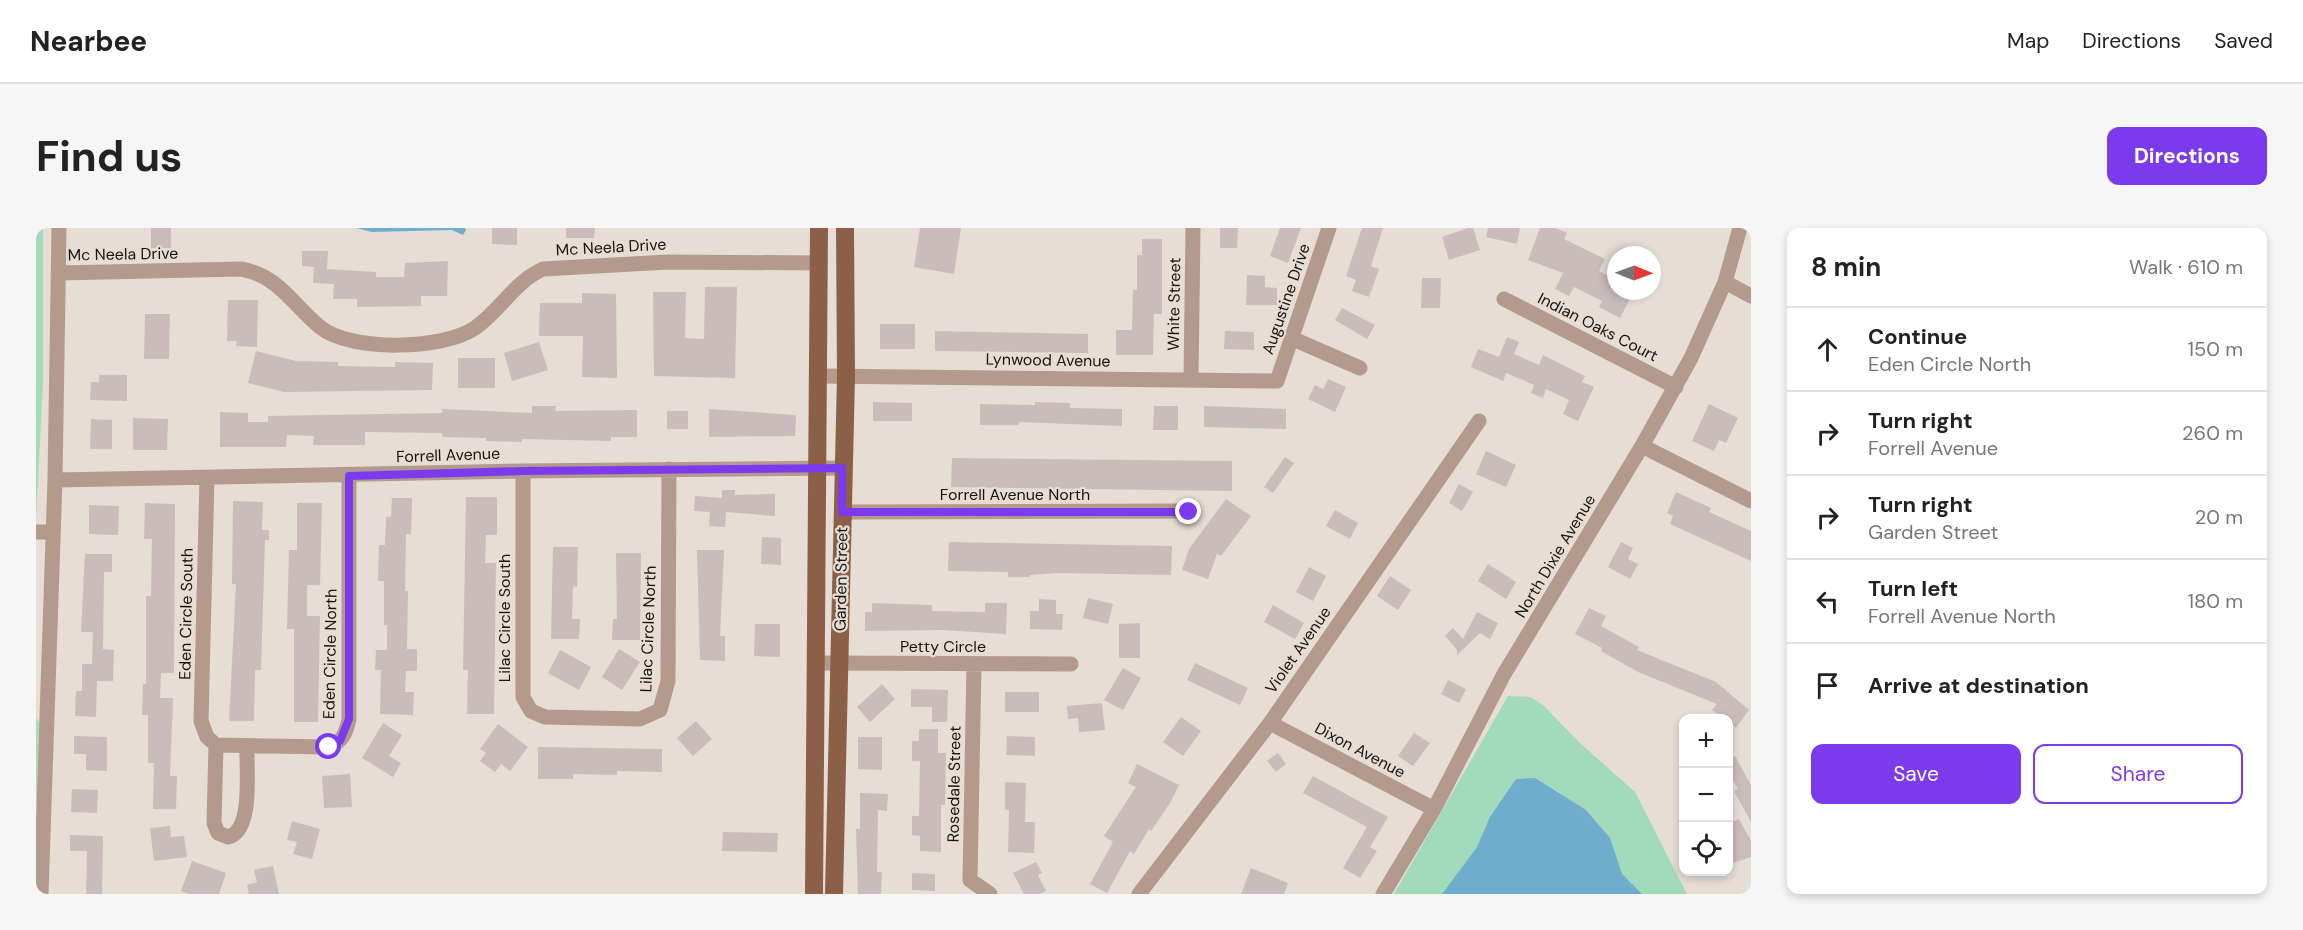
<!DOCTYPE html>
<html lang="en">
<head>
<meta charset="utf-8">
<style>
  :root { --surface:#fff; --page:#f6f6f6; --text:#222; --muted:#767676; --line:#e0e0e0; --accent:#7c3aed }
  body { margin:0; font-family:"DM Sans",sans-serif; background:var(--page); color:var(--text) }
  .controls { position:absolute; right:18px; bottom:18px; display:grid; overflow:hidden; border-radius:12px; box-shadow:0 3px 9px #0003 }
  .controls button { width:54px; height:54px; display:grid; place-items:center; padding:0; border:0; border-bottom:2px solid var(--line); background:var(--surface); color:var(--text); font:30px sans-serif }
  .compass { position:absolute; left:1571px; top:18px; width:54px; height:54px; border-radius:50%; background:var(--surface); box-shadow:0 3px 9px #0003; rotate:91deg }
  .stop { position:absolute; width:18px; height:18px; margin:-14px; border:4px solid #7c3aed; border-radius:50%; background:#fff }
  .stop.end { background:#7c3aed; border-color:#fff; box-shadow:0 2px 6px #0008 }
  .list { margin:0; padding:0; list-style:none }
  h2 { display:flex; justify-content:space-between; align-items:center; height:78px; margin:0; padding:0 24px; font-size:26px }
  h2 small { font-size:20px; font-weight:400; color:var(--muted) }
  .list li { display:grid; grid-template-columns:39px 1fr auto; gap:18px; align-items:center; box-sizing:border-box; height:84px; padding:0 24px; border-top:2px solid var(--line) }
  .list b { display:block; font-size:22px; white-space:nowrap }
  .list p { margin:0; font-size:20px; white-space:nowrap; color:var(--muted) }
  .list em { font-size:20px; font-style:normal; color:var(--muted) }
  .actions { display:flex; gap:12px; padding:18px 24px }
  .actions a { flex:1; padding:14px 0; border:2px solid var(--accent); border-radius:12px; text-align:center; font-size:21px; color:var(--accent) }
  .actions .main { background:var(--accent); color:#fff }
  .icon { flex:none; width:33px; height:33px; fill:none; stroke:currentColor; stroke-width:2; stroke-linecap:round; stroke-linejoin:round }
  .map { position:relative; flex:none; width:1715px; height:666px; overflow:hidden; border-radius:12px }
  header { display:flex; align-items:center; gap:36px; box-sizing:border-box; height:84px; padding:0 30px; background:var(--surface); border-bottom:2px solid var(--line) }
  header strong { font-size:28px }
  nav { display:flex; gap:33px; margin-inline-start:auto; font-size:21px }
  .intro { display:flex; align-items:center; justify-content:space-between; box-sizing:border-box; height:144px; padding:0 36px }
  h1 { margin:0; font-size:42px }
  .button { padding:15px 27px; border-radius:12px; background:var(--accent); color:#fff; font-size:21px; font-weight:700 }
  main { display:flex; gap:36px; padding:0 36px }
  aside { flex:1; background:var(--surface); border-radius:12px; box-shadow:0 3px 9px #0003 }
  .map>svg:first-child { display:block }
  .green { fill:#a2dbbc }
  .water { fill:#6fadce }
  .building { fill:#c9bcbb }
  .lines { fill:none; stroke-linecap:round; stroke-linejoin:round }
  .minor { stroke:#b39a8c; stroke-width:15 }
  .major { stroke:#8c6047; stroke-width:18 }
  .route { stroke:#7c3aed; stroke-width:8 }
  .labels { text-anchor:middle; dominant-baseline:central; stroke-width:4.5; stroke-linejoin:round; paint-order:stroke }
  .street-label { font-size:16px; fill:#171411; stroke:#e6ddd5 }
</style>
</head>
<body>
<header>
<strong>Nearbee</strong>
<nav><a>Map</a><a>Directions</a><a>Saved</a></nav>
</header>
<div class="intro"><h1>Find us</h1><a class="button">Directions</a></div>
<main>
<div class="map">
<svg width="1715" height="666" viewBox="0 0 1715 666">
  <rect width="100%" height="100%" fill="#e6ddd5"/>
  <path class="green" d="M0,0H7V154L0,291Z
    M1472,468L1494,469L1507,477L1544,515L1599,564L1651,666H1358Z
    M0,490L3,494L0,588Z"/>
  <path class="water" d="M320,0H429L430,2L427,7L416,2L336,4Z
    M1499,550L1550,582L1574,610L1586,646L1606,666H1406L1441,619L1454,589L1480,551Z"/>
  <path class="building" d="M115,0H135V20H115Z
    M456,0H481V17L456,16Z
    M530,0H559L558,10H530Z
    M884,0H925L918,46L878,39Z
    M1184,0H1202L1201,20H1184Z
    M1244,0H1265L1252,35L1234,28Z
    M1326,0H1347L1335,38L1343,41L1333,69L1316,63L1320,52L1310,48Z
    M1432,0H1437L1444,22L1413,32L1406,9Z
    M1452,0H1484L1481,16L1450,9Z
    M1504,0H1519L1531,5L1528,11L1569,31L1563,43L1580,52V63H1598L1584,90L1563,79L1566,73L1538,59L1533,68L1519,61L1527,45L1492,32Z
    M1106,11H1126V86H1118L1117,127H1080V102H1096L1097,62H1101V27H1106Z
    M266,23H292L291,41L340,44V49H368L369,35L412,33L411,68H385V78L321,79V71H297L298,56L277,55L278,39L266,38Z
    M1211,47L1229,48V59L1241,60V77H1210Z
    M1386,50H1405L1404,80H1385Z
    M669,59H701L699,150L618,148L617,64H650L649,110L668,111Z
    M546,65L580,66L581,150L546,149L547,108H503L504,75H546Z
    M192,72H222L221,119L200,118L201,113H191Z
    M1306,80L1339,97L1331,111L1299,92Z
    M109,86H134L133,131H108Z
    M844,96H879V121H844Z
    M899,103L1052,106V125L899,123Z
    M1189,103L1218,104V122L1188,121Z
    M1471,109L1483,114L1478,126L1503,137L1507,127L1549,148L1546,154L1558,159L1542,193L1527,186L1533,172L1510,161L1507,170L1495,165L1498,157L1470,145L1467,153L1435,139L1442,121L1463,129Z
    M503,114L512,142L476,153L468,125Z
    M220,123L260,133L302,134V138L359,139V134L397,135L396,162L248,164L212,155Z
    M422,130H459V160H422Z
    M63,147H91V173L54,172L55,154H63Z
    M1292,151L1310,159L1299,184L1272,171L1279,157L1287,161Z
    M837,174L876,175V193H837Z
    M999,174L1034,175V180L1086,181V198L983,194V197H944V176L999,177Z
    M1673,176L1702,190L1690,215L1683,212L1678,223L1656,213Z
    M496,178H520L519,183L601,182V209H575V213L486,211V214L450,213V210L406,209V205L329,204V217H277L278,208L251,207L250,219H184V184L212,185V194H232V188L406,185V181L496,185Z
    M1118,178H1142V202H1117Z
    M1168,178L1250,181V201L1168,199Z
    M673,181L760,187L759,208L673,209Z
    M631,183H652V201H631Z
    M97,190L132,191L131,222H97Z
    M55,191L76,192V221H54Z
    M1450,223L1480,237L1470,259L1440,246Z
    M1249,229L1258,235L1237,265L1228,259Z
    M916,230L1196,233V263L915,259Z
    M1423,256L1437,264L1426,283L1413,275Z
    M686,262H699V267L739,266V288L690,284L689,299L673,298L674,284L658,283L659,268L686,270Z
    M1640,264L1675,280L1673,284L1715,303V333L1634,296L1637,288L1631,285Z
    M430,269H461V307H450L449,335H460L458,486H431L432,442H427Z
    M356,270H376L375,306H370L369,363H372L371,421H381V443H370L369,464H378L377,487L344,486L345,442H339L340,422H351V397H348V353H342L343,317H349L350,289H355Z
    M1190,271L1215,288L1185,328L1181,326L1172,351L1146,342L1153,321Z
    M197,273L227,274L226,302H233V312H229L225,442H219L218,493H193L200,356H196Z
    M109,275L139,276L138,445H125L124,470H137L134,548H141L140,581H117L118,535H112V487H106L107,456H110V368H115L116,311H108Z
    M261,275H286L284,357H271V388H284L282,494H258V401H251L253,322H261Z
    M53,277L83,278L82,307L53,306Z
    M1299,282L1322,295L1314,311L1290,298Z
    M726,309L745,310V337L725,336Z
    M913,314L1136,318L1135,347L1021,345L994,347V349H972V344L912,343Z
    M1585,314L1597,320L1592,331L1602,336L1594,351L1572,339Z
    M517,319H542L541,359L537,358L536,391H544L543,411H515Z
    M661,322H688L684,408H689V433L664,432Z
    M580,325H605L604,412H576L577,391H581Z
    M49,326H76V344H68L67,421L78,422L77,453H61L60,489L39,488L40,463H46V436H56L57,404H45Z
    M1452,336L1480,354L1470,371L1442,353Z
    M1273,339L1290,348L1277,373L1260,364Z
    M1354,348L1375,362L1362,382L1341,368Z
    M1052,370L1077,376L1072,396L1047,390Z
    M1003,371L1020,372V386H1027L1026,402L994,401V383H1003Z
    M836,375L896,377V383L949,384V375H971L970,406L907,402L829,403V384H836Z
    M1237,377L1268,395L1259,411L1228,394Z
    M1553,380L1570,388L1565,398L1603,419L1601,422L1680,454L1713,482L1700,500L1692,494V490H1688L1676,482L1681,476L1602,444L1565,423L1566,420L1539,406Z
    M1441,384L1462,395L1454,411L1444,405L1421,427V422L1409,408L1417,400L1427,411Z
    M1104,395V430H1083V396Z
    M719,396H744V429L718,428Z
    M583,421L604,434L586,462L566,449Z
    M524,422L555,439L543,462L512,445Z
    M1159,435L1212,460L1204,477L1151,452Z
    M1087,440L1105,450L1087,482L1068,472Z
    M1412,452L1430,461L1423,475L1405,466Z
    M846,456L859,471L834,494L821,479Z
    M875,461L912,462L911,494H896V479H875Z
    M969,464H1003V484H969Z
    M1066,475L1069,502L1043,504L1042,490L1032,491L1031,478Z
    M1145,489L1165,503L1147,528L1127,514Z
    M660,493L676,511L657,528L641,510Z
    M347,495L366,507L353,528L365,535L357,549L326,530Z
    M462,496L492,519L474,543L465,536L459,544L444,533L450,525L444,521Z
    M883,501H902V525H910L909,577H905V624L884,623V608L876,607V588H883L884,533H876V513H883Z
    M1378,505L1394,515L1377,538L1362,528Z
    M38,508L71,509V543L50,542V526H38Z
    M971,508L999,509V528L970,527Z
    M822,509H846V542L822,541Z
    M502,519L626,521V544L581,543V547L537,546V551H502Z
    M1242,525L1250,536L1240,544L1231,533Z
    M1699,528L1715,557V594L1698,563L1702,561L1692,544V532Z
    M1101,536L1143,557L1134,575L1115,603L1113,601L1098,626L1094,623L1071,665L1054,656L1077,614L1068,608L1100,559L1092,555Z
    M314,546L316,579L288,580L286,548Z
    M1277,548L1352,589L1334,619L1341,623L1324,650L1307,640L1331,599L1267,565Z
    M969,554L990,555L989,594H999L998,625L972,624L973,582H969Z
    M36,561L62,562L61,585L35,584Z
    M824,565L852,566L851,583L842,582L841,644H846L845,666H822L820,601H824Z
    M1703,591L1715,613V629L1697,635L1692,624V596Z
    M256,593L284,601L276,631L257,626L261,614L251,612Z
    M134,598L135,609L148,608L151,629L118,633L114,600Z
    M687,604L742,605L741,624L686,623Z
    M34,607L67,608L66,666H50L51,623H34Z
    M156,633L190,645L183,666H153L145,663Z
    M1000,634L1006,645L1002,647L1010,663L1004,666H988L977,645Z
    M237,638L243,666H213L211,657L221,654L218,642Z
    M1215,640L1252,655L1248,666H1205Z
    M876,645L899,646V663L876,662Z"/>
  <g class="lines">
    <path class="minor" d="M23,45L205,41C242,47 257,77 284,99C314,124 407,122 439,100C465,82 478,54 507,41L632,34L784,35
      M1689,54L1715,68
      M1468,71L1640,159
      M1255,110L1324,140
      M783,148L1241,153L1293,0
      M1155,152L1157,0
      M1606,218L1715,273
      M487,243V469L495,483L509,489L604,491L624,482L632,453L633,241
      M171,250L165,493L171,509L180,517
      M19,252L487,243L806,240
      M806,284L1153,283
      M0,304H17
      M780,435L1035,436
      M938,436L934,652L954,666
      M1234,495L1398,581
      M180,517L293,519C307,513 310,505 313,491V248
      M180,517L178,595L182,605L192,609C218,603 210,540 211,518
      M5,666L19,252L23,0
      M1103,666L1234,495L1443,193
      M1347,666L1398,581L1468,446L1606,218L1655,130L1689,54L1704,0"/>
    <path class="major" d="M778,666L783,0
      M798,666L810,148L809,0"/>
  </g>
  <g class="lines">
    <path class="route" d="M293,519L304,513L313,491V248L487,243L806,240V284H1153"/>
  </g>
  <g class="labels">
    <g class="street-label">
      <text transform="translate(575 19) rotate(-3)">Mc Neela Drive</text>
      <text transform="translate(87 26) rotate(-1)">Mc Neela Drive</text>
      <text transform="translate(1250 71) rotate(-71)">Augustine Drive</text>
      <text transform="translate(1138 76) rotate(-89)">White Street</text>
      <text transform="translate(1562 99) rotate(27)">Indian Oaks Court</text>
      <text transform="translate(1012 132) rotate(1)">Lynwood Avenue</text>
      <text transform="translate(412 227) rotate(-2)">Forrell Avenue</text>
      <text x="979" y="266">Forrell Avenue North</text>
      <text transform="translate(1519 328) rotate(-59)">North Dixie Avenue</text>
      <text transform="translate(805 351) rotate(-89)">Garden Street</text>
      <text transform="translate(150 386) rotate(-89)">Eden Circle South</text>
      <text transform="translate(468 390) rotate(-90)">Lilac Circle South</text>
      <text transform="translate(612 401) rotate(-88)">Lilac Circle North</text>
      <text x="907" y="418">Petty Circle</text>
      <text transform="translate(1262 422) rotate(-55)">Violet Avenue</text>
      <text transform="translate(294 426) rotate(-89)">Eden Circle North</text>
      <text transform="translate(1324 522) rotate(28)">Dixon Avenue</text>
      <text transform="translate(918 556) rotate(-89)">Rosedale Street</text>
    </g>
  </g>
</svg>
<div class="controls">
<button>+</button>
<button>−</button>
<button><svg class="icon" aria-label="locate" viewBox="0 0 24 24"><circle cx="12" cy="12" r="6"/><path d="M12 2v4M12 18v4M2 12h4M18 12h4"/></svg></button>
</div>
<svg class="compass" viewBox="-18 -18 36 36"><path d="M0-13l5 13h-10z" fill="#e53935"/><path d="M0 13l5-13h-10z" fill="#767676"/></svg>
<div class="stop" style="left:293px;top:519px"></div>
<div class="stop end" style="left:1153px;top:284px"></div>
</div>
<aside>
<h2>8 min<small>Walk · 610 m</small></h2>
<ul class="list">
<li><svg class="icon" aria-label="ahead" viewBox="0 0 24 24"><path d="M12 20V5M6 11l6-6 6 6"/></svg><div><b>Continue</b><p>Eden Circle North</p></div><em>150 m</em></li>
<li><svg class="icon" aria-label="right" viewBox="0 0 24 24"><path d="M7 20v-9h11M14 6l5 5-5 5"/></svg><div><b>Turn right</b><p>Forrell Avenue</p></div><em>260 m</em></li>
<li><svg class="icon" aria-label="right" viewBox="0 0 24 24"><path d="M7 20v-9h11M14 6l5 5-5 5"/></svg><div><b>Turn right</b><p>Garden Street</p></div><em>20 m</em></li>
<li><svg class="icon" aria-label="left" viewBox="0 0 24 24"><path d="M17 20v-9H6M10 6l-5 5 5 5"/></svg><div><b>Turn left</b><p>Forrell Avenue North</p></div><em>180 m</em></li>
<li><svg class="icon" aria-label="arrive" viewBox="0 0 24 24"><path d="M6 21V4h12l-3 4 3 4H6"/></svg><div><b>Arrive at destination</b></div></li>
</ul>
<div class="actions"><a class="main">Save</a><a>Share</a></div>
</aside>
</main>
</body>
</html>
